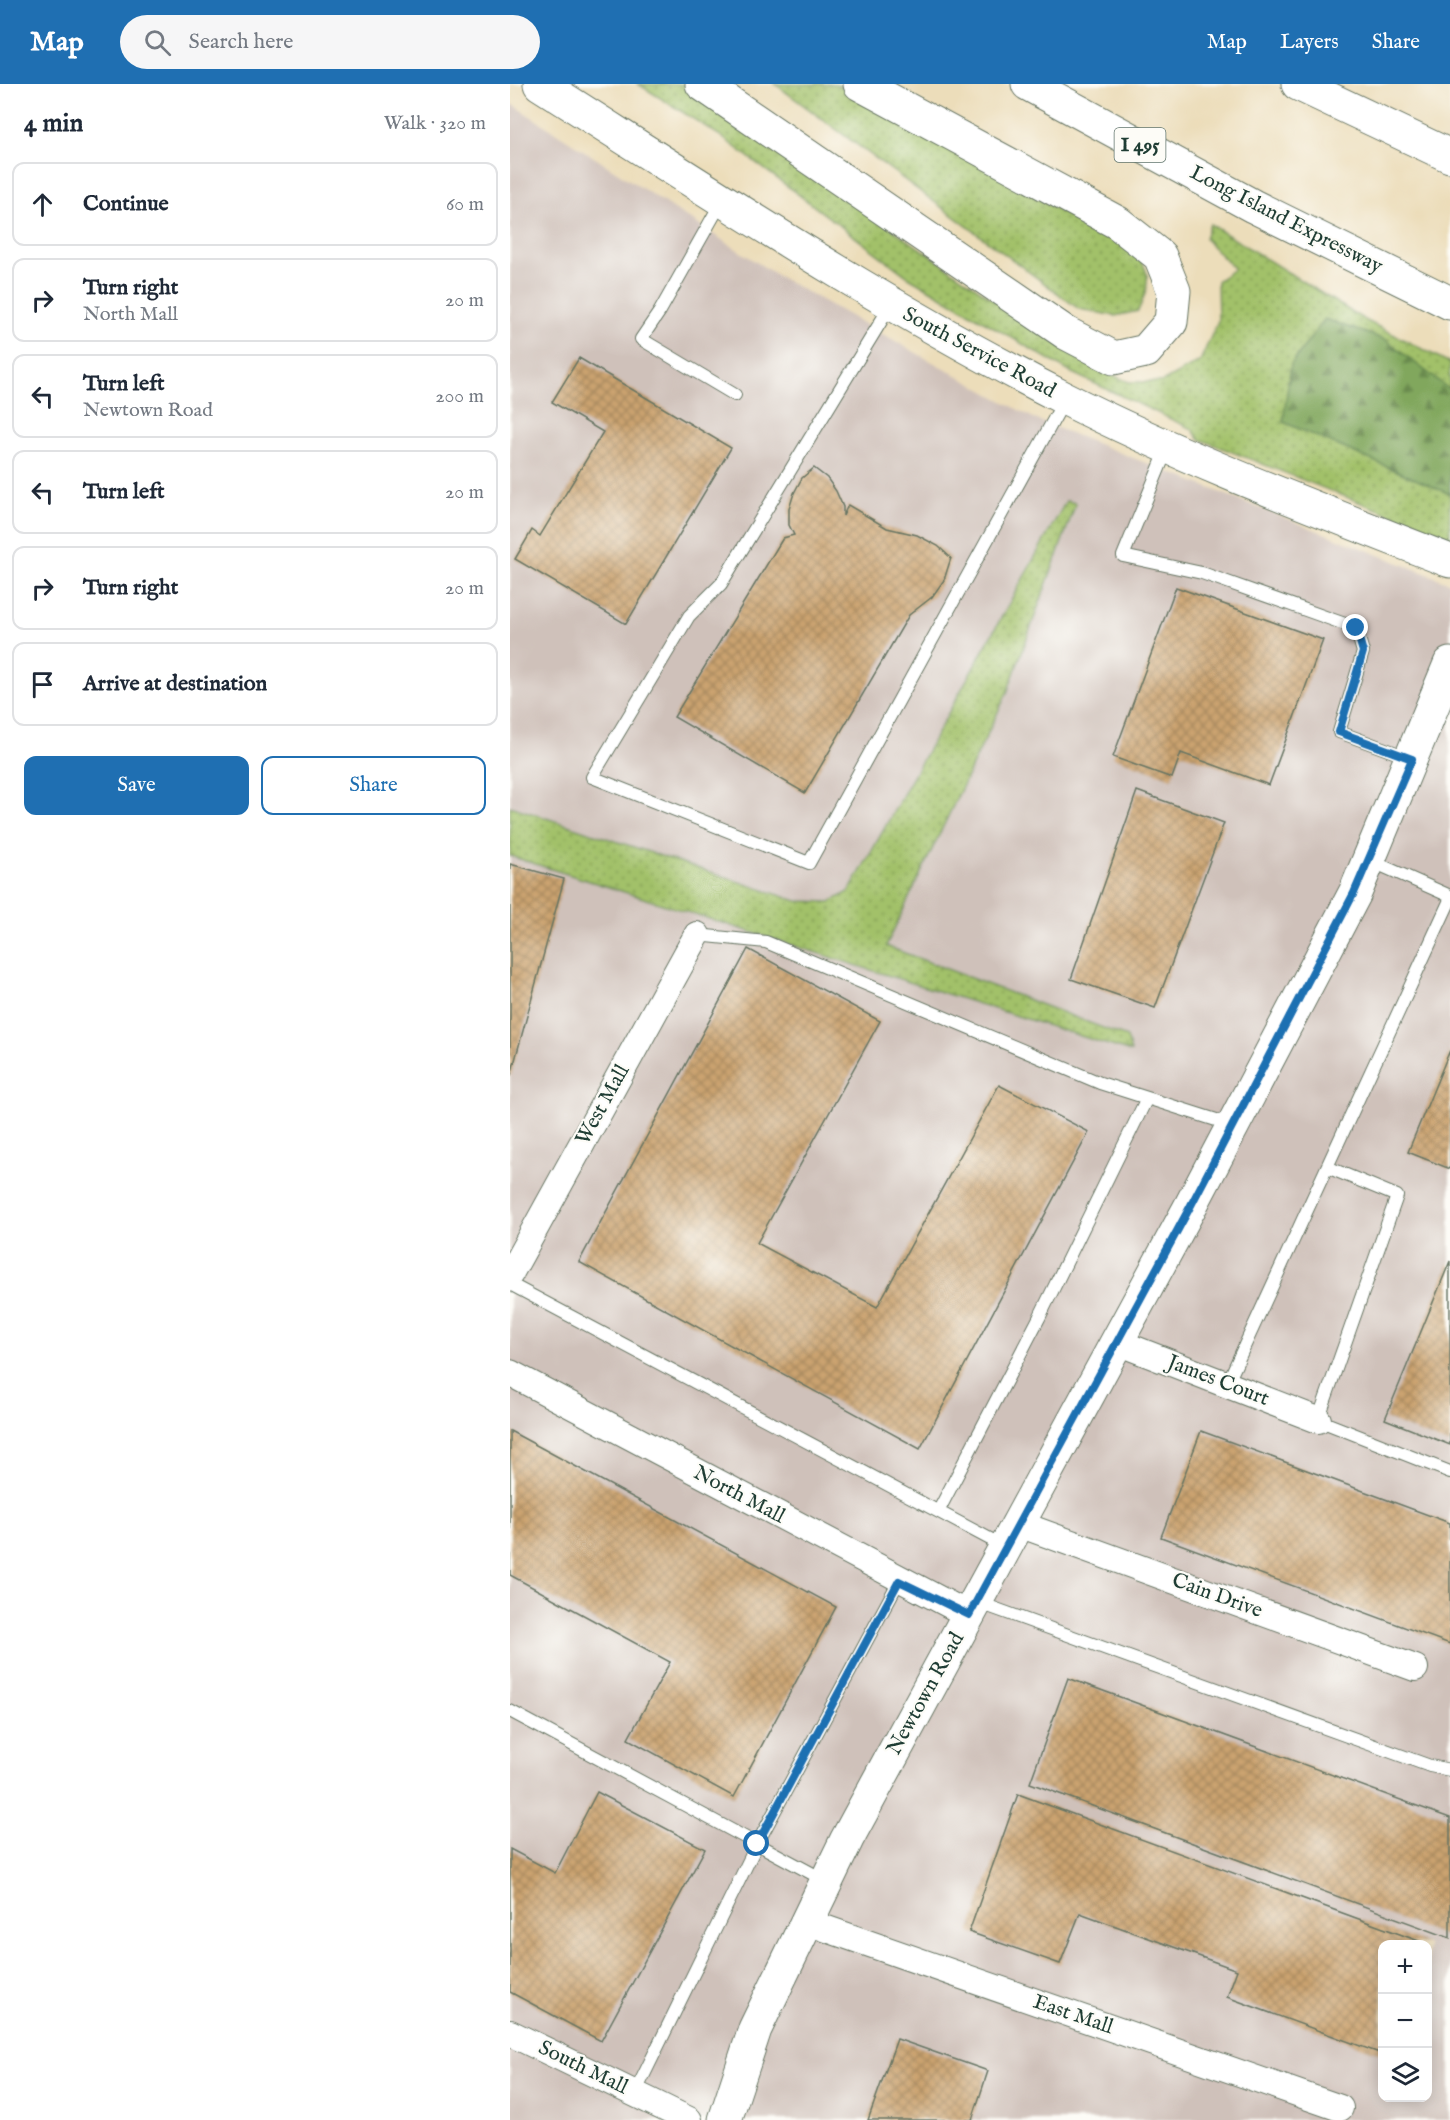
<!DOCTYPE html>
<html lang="en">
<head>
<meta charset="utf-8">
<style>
  :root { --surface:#fff; --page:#f6f6f7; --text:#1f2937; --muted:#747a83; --line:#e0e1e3; --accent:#1f6fb2 }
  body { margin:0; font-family:"IM FELL English",serif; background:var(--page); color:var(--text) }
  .controls { position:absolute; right:18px; bottom:18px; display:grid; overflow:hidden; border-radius:12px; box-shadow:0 3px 15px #0003 }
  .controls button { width:54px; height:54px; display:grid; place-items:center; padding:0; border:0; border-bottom:2px solid var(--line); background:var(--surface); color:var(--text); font:30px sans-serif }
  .stop { position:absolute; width:18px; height:18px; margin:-14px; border:4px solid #1f6fb2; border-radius:50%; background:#fff }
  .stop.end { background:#1f6fb2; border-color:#fff; box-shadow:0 2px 6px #0008 }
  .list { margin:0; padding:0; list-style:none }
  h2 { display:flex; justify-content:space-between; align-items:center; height:78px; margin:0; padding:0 24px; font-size:26px }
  h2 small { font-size:20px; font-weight:400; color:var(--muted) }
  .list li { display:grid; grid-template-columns:39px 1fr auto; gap:18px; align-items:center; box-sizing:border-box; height:84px; margin:0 12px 12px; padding:0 12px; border:2px solid var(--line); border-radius:12px }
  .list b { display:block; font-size:22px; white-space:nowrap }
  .list p { margin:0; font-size:20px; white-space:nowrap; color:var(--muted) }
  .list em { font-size:20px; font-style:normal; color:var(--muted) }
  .actions { display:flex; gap:12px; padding:18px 24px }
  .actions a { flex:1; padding:14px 0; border:2px solid var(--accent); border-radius:12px; text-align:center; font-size:21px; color:var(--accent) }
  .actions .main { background:var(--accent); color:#fff }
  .icon { flex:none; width:33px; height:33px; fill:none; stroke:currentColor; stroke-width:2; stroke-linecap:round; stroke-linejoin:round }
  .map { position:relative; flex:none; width:940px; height:2036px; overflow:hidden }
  header { display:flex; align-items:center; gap:36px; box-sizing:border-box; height:84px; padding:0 30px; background:var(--accent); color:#fff }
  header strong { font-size:28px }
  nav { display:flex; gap:33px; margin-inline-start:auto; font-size:21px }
  .search { width:420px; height:54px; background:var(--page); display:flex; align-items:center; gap:15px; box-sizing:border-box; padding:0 21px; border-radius:33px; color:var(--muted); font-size:22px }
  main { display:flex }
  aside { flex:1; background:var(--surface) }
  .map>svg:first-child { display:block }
  .industrial { fill:#cfc1ba; fill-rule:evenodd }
  .grass { fill:url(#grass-dots); stroke:#607f4e; stroke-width:1.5 }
  .forest { fill:url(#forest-firs); stroke:#507248; stroke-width:1.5 }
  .building { fill:url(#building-cross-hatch) }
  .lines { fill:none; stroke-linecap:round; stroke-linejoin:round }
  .lane-casing { stroke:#677563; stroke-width:14 }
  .street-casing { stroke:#677563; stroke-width:28 }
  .secondary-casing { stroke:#677563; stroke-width:35 }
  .highway-casing { stroke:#677563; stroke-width:35 }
  .lane { stroke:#fff; stroke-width:12 }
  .street { stroke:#fff; stroke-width:26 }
  .secondary { stroke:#fff; stroke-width:33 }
  .highway { stroke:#fff; stroke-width:33 }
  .route { stroke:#1f6fb2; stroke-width:8 }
  .labels { text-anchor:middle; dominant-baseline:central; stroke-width:4.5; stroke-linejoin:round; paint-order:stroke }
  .shield { fill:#fdfcf7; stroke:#62766e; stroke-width:1.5 }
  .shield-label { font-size:20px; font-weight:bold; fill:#1f3d34 }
  .street-label { font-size:21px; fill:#1f3d34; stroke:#fdfcf7 }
</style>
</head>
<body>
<header>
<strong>Map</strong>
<div class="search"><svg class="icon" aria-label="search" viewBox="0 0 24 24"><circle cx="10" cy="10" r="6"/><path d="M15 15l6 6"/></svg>Search here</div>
<nav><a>Map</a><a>Layers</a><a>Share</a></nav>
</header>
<main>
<aside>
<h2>4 min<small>Walk · 320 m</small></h2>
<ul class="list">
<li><svg class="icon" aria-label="ahead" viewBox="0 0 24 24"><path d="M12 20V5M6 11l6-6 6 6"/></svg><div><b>Continue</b></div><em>60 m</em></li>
<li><svg class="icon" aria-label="right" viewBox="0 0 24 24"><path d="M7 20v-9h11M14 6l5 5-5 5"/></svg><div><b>Turn right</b><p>North Mall</p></div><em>20 m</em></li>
<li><svg class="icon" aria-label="left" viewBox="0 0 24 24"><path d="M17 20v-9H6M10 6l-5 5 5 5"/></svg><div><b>Turn left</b><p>Newtown Road</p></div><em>200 m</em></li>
<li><svg class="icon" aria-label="left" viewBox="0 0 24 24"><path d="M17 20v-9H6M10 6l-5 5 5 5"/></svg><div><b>Turn left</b></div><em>20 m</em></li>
<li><svg class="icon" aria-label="right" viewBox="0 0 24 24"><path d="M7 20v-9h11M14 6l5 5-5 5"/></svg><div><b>Turn right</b></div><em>20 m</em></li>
<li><svg class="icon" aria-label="arrive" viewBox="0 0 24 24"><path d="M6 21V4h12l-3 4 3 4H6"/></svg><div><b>Arrive at destination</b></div></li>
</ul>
<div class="actions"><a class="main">Save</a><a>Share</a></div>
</aside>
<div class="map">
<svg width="940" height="2036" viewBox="0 0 940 2036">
  <defs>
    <pattern id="grass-dots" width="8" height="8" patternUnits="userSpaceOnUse" patternTransform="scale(1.5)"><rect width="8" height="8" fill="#a2c169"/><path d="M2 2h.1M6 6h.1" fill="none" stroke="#839e57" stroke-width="1.8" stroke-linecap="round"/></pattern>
    <pattern id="forest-firs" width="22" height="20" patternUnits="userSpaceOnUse" patternTransform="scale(1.5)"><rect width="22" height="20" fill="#81a75d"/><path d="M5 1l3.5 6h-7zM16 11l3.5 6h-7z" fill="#69894e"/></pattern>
    <pattern id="building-cross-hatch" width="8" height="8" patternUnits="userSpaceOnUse" patternTransform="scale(1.5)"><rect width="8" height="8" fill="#cba370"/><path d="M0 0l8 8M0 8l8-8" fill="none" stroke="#a4865d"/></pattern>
  </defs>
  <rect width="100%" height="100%" fill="#fdfcf7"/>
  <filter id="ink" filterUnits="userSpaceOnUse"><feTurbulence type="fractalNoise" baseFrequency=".0167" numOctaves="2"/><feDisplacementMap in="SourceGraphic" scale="12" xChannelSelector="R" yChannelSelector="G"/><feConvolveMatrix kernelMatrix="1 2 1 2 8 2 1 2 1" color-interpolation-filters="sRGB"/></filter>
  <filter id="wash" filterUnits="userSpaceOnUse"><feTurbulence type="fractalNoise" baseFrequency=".008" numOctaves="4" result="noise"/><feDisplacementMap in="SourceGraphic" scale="24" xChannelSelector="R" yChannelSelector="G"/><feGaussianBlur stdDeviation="1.35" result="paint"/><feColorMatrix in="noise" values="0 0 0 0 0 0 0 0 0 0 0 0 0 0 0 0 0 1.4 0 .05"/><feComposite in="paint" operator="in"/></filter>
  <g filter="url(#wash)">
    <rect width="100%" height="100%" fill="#ecddba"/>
    <path class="industrial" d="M0,19L268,192L527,336L940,499V2036H0ZM872,1860H918V2014H872Z"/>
    <path class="grass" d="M128,0H173L578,281L619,298H652L690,277L708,237L707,197L724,185L695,154L700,140L853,235L940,279V454L689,355L682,345L560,288L397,192L209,51Z
      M265,0H327L598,154H612C638,183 645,189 628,227L605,232L569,225Z
      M556,417L566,419L497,609L376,862L617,953L621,968L0,772V722L287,817L320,818L339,808Z"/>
    <path class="forest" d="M815,235L876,256L940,306V410L773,338L781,280Z"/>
    <g id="blocks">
      <path class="building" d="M69,274L221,364L116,540L5,475L22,446L30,452L93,348L42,318Z
        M304,384L317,394L326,407L333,423V432L338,421L377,444L407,451L428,462L441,474L434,496L422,513L399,531L295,709L164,633L273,454L284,451L279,441V425L284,409L292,394Z
        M666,503L813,556L759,701L671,669L662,694L603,673Z
        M627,707L714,739L645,924L561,895Z
        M0,780L54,795L1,991H0Z
        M238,865L370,937L247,1159L367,1223L489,1001L579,1048L410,1365L69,1178Z
        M940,966V1085L898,1068Z
        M940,1177V1361L875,1335Z
        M0,1347L326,1523L224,1713L118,1655L160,1578L0,1491Z
        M691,1347L940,1439V1560L651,1453Z
        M558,1594L940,1734V1854L520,1699Z
        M87,1708L195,1765L91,1957L0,1908V1765L45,1789Z
        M508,1710L917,1860H872V1970L717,1913L727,1886L570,1829L550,1880L459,1848Z
        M387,1955L478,1987L462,2036H358Z"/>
    </g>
  </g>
  <g filter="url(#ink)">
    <use href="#blocks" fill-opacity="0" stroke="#677563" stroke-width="1.5"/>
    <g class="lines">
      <defs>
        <path id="lane" d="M212,117L150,227L131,255L225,311
          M381,221L211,500L179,532L82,693L299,779L554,317
          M657,365L613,472L692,489L846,544L853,568L829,648L900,674
          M859,776L940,812
          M187,851L256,858L590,999L722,1041
          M817,1083L887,1112L808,1336L940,1388
          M0,1200L495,1463
          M717,1300L940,816
          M429,1426L529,1234L637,1014
          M467,1518L920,1682L940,1686
          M0,1627L316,1797
          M125,2009L247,1760L389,1497"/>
        <path id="street" d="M0,1190L187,851
          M607,1258L808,1336
          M0,1289L459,1531
          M509,1440L905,1584
          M297,1838L830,2024
          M0,1949L179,2036"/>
        <path id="secondary" d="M30,0C202,109 372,222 554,314C679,377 810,426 940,477
          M215,2036L245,1945L337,1755L679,1125L845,809L940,580"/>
        <path id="highway" d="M192,0L556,249L604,274L636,267L661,238L664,207L650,172L608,139L350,0
          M518,0L743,122L940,219
          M788,0L940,72"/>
      </defs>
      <use href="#lane" class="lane-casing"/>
      <use href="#street" class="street-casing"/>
      <use href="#secondary" class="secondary-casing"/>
      <use href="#highway" class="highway-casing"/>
      <use href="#lane" class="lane"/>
      <use href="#street" class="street"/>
      <use href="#secondary" class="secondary"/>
      <use href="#highway" class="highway"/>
    </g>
  </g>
  <g class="lines" filter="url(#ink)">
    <path class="route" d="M247,1760L389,1497L459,1531L679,1125L844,809L902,675L829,648L853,568L846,544"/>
  </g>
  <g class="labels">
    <rect class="shield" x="604.5" y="44" width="51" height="34" rx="4.5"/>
    <g class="shield-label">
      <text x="630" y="61">I 495</text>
    </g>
    <g class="street-label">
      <text transform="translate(776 136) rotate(27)">Long Island Expressway</text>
      <text transform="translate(469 269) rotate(28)">South Service Road</text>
      <text transform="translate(93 1021) rotate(-61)">West Mall</text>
      <text transform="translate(708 1297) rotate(21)">James Court</text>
      <text transform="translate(229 1411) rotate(28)">North Mall</text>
      <text transform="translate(707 1512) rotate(20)">Cain Drive</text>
      <text transform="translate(416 1610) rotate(-61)">Newtown Road</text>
      <text transform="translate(563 1931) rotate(19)">East Mall</text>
      <text transform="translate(73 1984) rotate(26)">South Mall</text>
    </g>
  </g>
</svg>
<div class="controls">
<button>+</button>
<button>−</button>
<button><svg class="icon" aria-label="layers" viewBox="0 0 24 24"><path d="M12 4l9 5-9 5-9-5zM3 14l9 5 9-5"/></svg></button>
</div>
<div class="stop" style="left:247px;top:1760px"></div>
<div class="stop end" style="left:846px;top:544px"></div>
</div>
</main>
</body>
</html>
